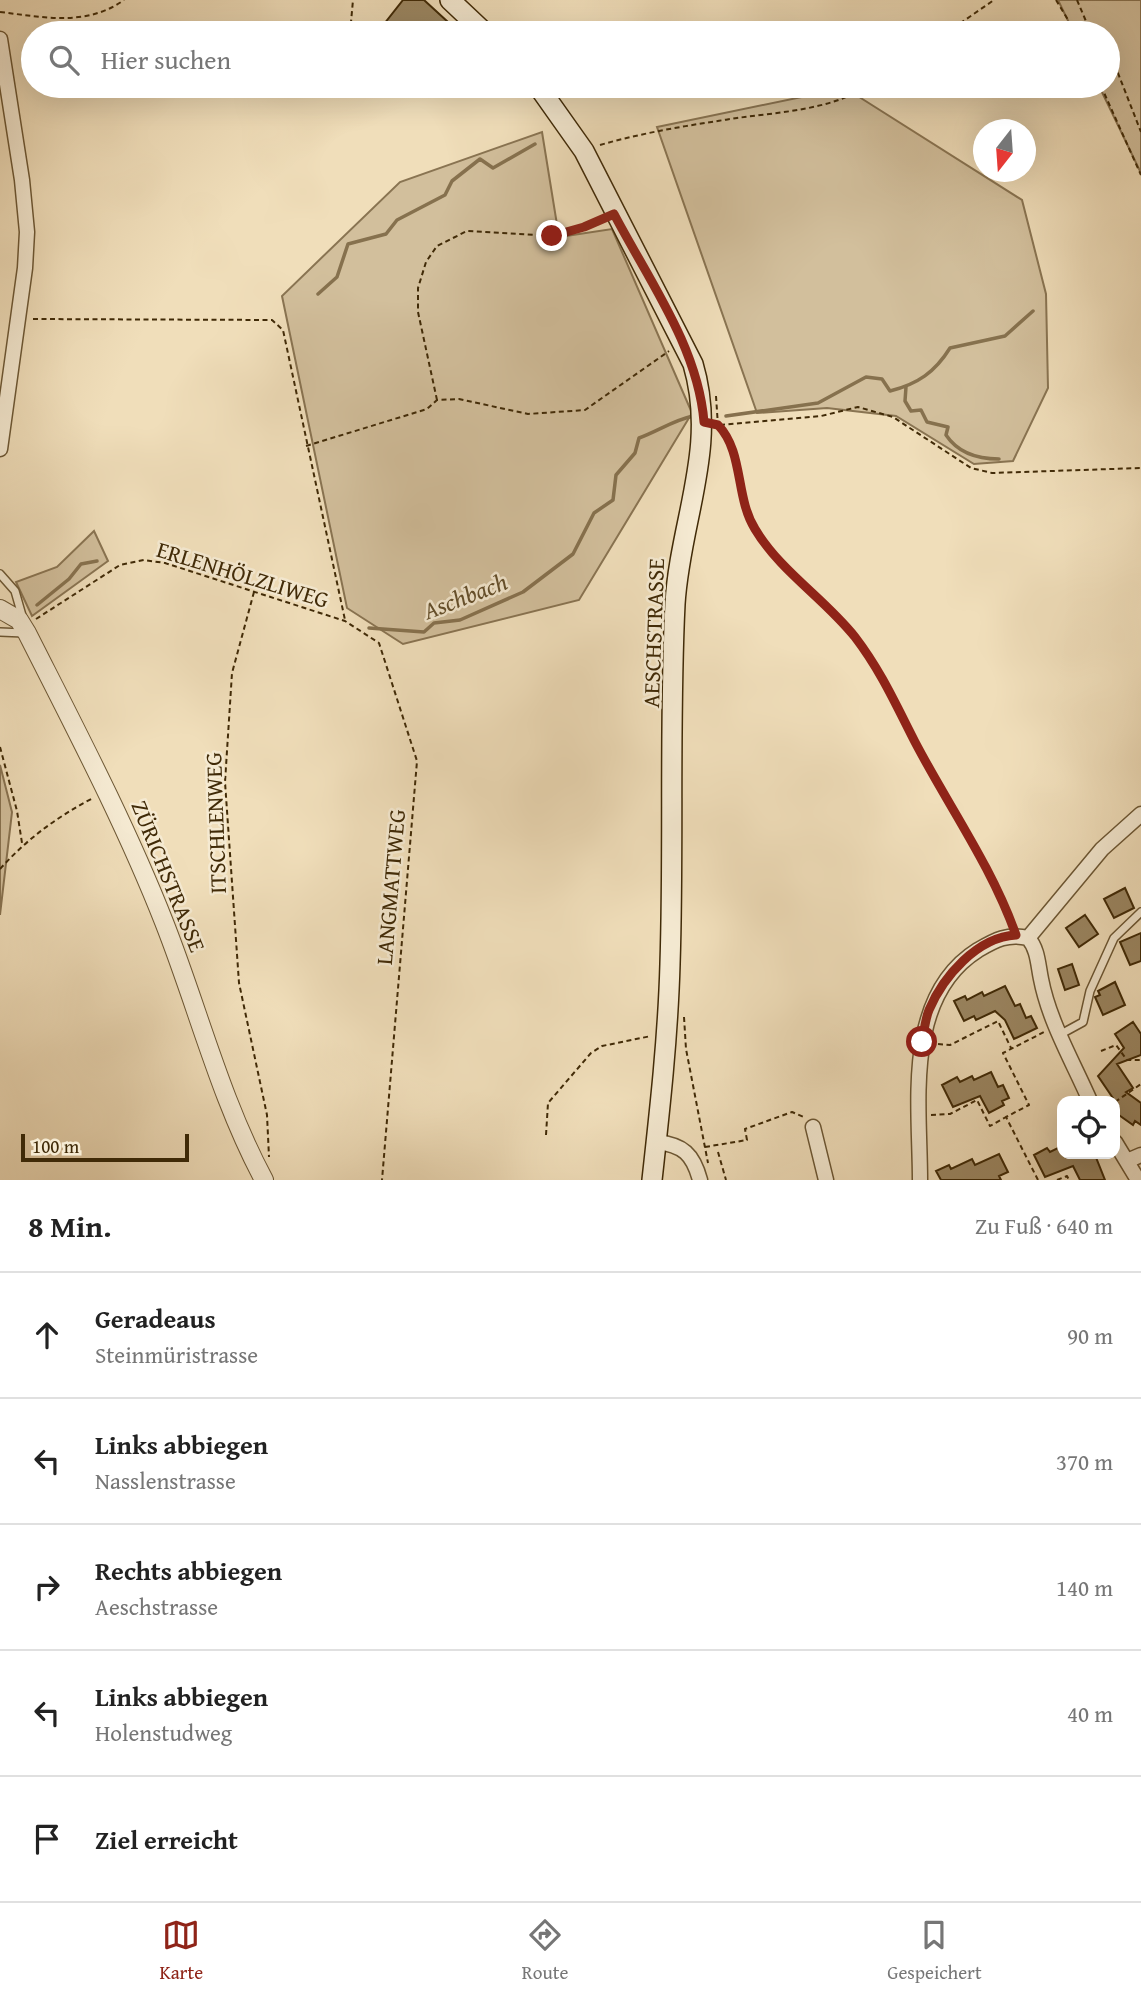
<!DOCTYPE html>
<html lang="de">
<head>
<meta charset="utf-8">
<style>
  :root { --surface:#fff; --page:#f6f6f6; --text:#222; --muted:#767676; --line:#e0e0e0; --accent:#8f2418 }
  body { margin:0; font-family:"Gentium Book Plus",serif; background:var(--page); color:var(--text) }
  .controls { position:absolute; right:21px; bottom:21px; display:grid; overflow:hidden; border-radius:14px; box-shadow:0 7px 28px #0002 }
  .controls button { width:63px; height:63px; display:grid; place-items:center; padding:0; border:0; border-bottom:2px solid var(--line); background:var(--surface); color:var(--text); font:35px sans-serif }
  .compass { position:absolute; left:973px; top:119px; width:63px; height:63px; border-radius:50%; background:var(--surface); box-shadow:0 7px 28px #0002; rotate:197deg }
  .scale { position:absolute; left:21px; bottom:18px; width:168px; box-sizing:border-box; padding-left:7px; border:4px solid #402a07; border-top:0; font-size:19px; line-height:24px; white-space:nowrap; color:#402a07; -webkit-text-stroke:5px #f5ead2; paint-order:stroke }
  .stop { position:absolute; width:21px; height:21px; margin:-16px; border:5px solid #8f2418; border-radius:50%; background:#fff }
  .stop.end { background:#8f2418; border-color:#fff; box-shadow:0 2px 7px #0008 }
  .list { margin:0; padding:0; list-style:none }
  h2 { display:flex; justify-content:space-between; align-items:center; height:91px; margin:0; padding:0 28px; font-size:30px }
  h2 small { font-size:23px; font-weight:400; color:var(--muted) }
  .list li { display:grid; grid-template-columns:46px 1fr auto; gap:21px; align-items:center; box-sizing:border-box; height:126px; padding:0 28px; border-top:2px solid var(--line) }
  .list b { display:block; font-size:26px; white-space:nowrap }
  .list p { margin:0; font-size:23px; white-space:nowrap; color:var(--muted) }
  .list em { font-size:23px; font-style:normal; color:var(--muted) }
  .icon { flex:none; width:38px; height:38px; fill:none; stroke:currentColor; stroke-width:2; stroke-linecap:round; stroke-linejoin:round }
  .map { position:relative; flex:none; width:1141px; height:1180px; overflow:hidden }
  .search { position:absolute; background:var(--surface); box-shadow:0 7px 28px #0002; left:21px; right:21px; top:21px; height:77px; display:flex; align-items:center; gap:18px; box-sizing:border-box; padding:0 24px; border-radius:38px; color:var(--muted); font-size:26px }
  .sheet { height:721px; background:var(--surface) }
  nav { display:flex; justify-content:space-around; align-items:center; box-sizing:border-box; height:98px; border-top:2px solid var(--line); background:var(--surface); font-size:19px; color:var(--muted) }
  nav a { display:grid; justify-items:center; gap:4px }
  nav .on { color:var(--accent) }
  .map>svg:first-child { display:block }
  .green { fill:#d2bf9c; stroke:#897452; stroke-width:2 }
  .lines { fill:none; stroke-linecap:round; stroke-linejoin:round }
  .stream { stroke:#86714e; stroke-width:3.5 }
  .building { fill:#9c8864; stroke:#402a07; stroke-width:2 }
  .service-casing { stroke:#6c5734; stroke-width:10 }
  .minor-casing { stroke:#6c5734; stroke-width:17 }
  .tertiary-casing { stroke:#6c5734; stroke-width:20 }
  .secondary-casing { stroke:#402a07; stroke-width:22 }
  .path { stroke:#402a07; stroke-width:2; stroke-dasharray:5 3.5; stroke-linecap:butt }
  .service { stroke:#f5ead2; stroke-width:7 }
  .minor { stroke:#f5ead2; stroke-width:14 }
  .tertiary { stroke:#f5ead2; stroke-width:18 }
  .secondary { stroke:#f5ead2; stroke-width:19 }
  .route { stroke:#8f2418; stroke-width:9 }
  .labels { text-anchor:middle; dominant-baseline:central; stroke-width:5; stroke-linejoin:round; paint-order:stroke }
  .street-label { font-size:23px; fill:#402a07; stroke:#f5ead2 }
  .water-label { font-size:24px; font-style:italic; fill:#634e2a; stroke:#f5ead2 }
</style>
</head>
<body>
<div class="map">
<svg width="1141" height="1180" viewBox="0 0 1141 1180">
  <rect width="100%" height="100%" fill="#f0deba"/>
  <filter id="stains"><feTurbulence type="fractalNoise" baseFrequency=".00286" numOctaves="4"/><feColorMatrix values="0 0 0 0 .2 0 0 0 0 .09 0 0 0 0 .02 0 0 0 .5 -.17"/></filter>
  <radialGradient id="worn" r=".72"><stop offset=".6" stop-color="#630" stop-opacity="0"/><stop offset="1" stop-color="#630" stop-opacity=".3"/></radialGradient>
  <path class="green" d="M1058,0H1141V173L1099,86H1108V33H1074Z
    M845,88L1022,200L1046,294L1048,388L1013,461L974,464L896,416L827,408L757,413L657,127Z
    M542,132L559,237L612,229L692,413L579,600L403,644L347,608L282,296L400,182Z
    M94,531L108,561L32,616L16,582L57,567Z
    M0,765L12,812L0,915Z"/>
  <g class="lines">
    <path class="stream" d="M318,294L337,277L348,244L386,234L397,220L445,195L452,181L480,159L493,168L535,144
      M906,387L905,401L911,411L921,410L927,422L948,427L946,435C958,453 978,459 999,459
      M726,416L818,403L866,377L882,379L890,391C918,384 935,372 950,348L1005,336L1033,311
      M37,605L69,579L81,564L97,561
      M369,628L424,632L434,623L460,620L523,592L573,554L594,513L613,500L616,475L635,453L639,438C658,431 674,420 693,416"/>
  </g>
  <path class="building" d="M403,0H424L460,33H377Z
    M1125,888L1134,908L1114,918L1104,899Z
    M1085,915L1098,934L1079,947L1066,928Z
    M1141,933V961L1130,965L1120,942Z
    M1072,964L1079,985L1065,990L1058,969Z
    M1115,982L1125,1005L1103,1015L1095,997L1100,995L1098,991Z
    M1005,986L1015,1006L1020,1004L1026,1018L1031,1016L1037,1028L1014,1039L1005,1020L995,1011L976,1020L974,1016L964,1021L954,1001L965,996L967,1000L982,992L984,996Z
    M1133,1022L1141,1034V1055L1117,1064L1133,1088L1126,1092L1141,1103V1125L1135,1121L1133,1125L1116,1113L1119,1107L1098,1076L1124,1048L1115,1034Z
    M991,1072L998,1087L1003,1085L1009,1098L1002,1101L1004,1105L989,1113L980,1096L953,1107L942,1085L957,1077L960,1082L972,1076L974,1080Z
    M1062,1146V1154L1095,1155L1105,1180H1080L1073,1166L1045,1177L1034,1155L1047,1148L1050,1152Z
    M999,1154L1008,1172L999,1176L1001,1180H941L936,1171L949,1165L951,1169L972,1159L975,1165Z"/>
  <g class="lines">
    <defs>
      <path id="service" d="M0,574L15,591L23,619
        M0,632L24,633
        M1061,1034L1083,1022L1090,991L1114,938L1141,912"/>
      <path id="minor" d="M0,39L22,180L27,232L25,268L0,449
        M1028,938C1038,949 1038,965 1041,979C1049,1021 1073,1062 1090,1101
        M1028,938L1102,849L1141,814
        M813,1127L826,1180
        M657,1142C683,1145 693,1154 700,1180
        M1115,1142L1138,1180
        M1127,1161L1141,1155
        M920,1180C920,1105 903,997 978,950C995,940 1008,933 1028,938"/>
      <path id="tertiary" d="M0,609L19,620L27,633C75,728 125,823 164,922C198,1008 220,1098 264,1180"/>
      <path id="secondary" d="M450,0L485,33
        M538,86L584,151L693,364C718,448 680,520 675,604C669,724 674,844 670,964C668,1036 660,1108 652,1180"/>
    </defs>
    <use href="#service" class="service-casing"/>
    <use href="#minor" class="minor-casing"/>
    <use href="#tertiary" class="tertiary-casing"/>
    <use href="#secondary" class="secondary-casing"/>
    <path class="path" d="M1056,0L1076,33
      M1077,0L1091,33
      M0,12C43,17 86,27 124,0
      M350,33L353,0
      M946,33L994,0
      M1108,59L1116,68L1141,132
      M1101,86L1141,175
      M600,145C645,132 691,125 737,118C780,112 831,110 867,86
      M33,319L272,320L283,330L345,620
      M716,396L718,426
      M437,400L418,312V288L426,262L437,246L467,231L552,236L600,220
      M720,425L821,416L858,407L893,417L971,468L992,473L1141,468
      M719,426C743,452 737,495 753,526C775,570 822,598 853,635C881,670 896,707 917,745C950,805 987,860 1012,924
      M306,446L427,409L437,400L459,399L528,414L585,410L669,351
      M254,592L232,673L225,782L239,983L267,1115L269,1157
      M36,619L120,565L144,560L165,563L345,621L379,643L417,761L382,1180
      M0,747L17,811L22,843
      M0,869C28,838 57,817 93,798
      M684,1017L686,1049L708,1163
      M938,1044L950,1045L998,1021L1011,1048
      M1101,1051L1116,1045L1127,1060H1141
      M1115,1102L1141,1084
      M931,1115L950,1114L977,1100L990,1126L1006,1117
      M546,1135L548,1103L591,1053L602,1046L651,1036
      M705,1147L747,1140L745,1129L792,1112L806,1118
      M718,1152L726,1180
      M1038,1180L1006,1117L1029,1105L1003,1053L1046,1031
      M1057,1180L1067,1176L1069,1180"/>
    <use href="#service" class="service"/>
    <use href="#minor" class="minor"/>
    <use href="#tertiary" class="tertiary"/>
    <use href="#secondary" class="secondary"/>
  </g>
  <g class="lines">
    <path class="route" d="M552,236L584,227L614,214C648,279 698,347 704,422L718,425C744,452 735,497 755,529C781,572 824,598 855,637C881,671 896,705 915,742C949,807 991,865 1016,935C977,937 943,977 929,1010C925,1020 924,1032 922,1042"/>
  </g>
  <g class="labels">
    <g class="street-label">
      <text transform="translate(243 574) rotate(17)">ERLENHÖLZLIWEG</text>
      <text transform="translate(653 633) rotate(-88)">AESCHSTRASSE</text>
      <text transform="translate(215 823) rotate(-92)">ITSCHLENWEG</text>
      <text transform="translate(169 876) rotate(68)">ZÜRICHSTRASSE</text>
      <text transform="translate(390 887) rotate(-85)">LANGMATTWEG</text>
    </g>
    <g class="water-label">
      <text transform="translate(465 596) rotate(-21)">Aschbach</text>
    </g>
  </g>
  <rect width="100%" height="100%" filter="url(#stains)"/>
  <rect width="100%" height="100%" fill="url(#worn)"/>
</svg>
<div class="controls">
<button><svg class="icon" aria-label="locate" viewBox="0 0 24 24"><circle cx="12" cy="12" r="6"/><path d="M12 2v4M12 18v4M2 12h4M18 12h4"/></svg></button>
</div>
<svg class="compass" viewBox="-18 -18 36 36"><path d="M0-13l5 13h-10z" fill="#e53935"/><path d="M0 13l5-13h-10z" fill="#767676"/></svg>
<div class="scale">100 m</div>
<div class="stop" style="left:922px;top:1042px"></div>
<div class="stop end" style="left:552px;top:236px"></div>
<div class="search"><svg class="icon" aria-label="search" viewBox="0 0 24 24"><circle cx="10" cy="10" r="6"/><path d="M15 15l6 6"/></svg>Hier suchen</div>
</div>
<section class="sheet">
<h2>8 Min.<small>Zu Fuß · 640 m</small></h2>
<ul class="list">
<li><svg class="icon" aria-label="ahead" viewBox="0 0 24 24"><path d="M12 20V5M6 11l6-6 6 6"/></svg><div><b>Geradeaus</b><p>Steinmüristrasse</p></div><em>90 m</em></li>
<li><svg class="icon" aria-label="left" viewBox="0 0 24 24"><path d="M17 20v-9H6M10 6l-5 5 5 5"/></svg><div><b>Links abbiegen</b><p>Nasslenstrasse</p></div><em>370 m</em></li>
<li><svg class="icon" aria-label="right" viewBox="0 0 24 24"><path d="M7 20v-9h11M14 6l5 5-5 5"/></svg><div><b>Rechts abbiegen</b><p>Aeschstrasse</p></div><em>140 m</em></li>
<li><svg class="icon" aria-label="left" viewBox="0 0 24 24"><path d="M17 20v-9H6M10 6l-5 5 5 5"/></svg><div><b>Links abbiegen</b><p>Holenstudweg</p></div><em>40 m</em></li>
<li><svg class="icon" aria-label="arrive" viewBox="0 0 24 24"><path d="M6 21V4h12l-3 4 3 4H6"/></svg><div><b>Ziel erreicht</b></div></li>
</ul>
</section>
<nav>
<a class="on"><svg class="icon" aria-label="map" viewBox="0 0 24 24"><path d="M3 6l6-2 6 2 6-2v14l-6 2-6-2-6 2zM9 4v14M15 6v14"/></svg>Karte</a>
<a><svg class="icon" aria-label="directions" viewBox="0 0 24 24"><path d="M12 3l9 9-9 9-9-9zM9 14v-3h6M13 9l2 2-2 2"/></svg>Route</a>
<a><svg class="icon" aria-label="saved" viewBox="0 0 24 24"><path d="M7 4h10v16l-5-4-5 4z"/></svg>Gespeichert</a>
</nav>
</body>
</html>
